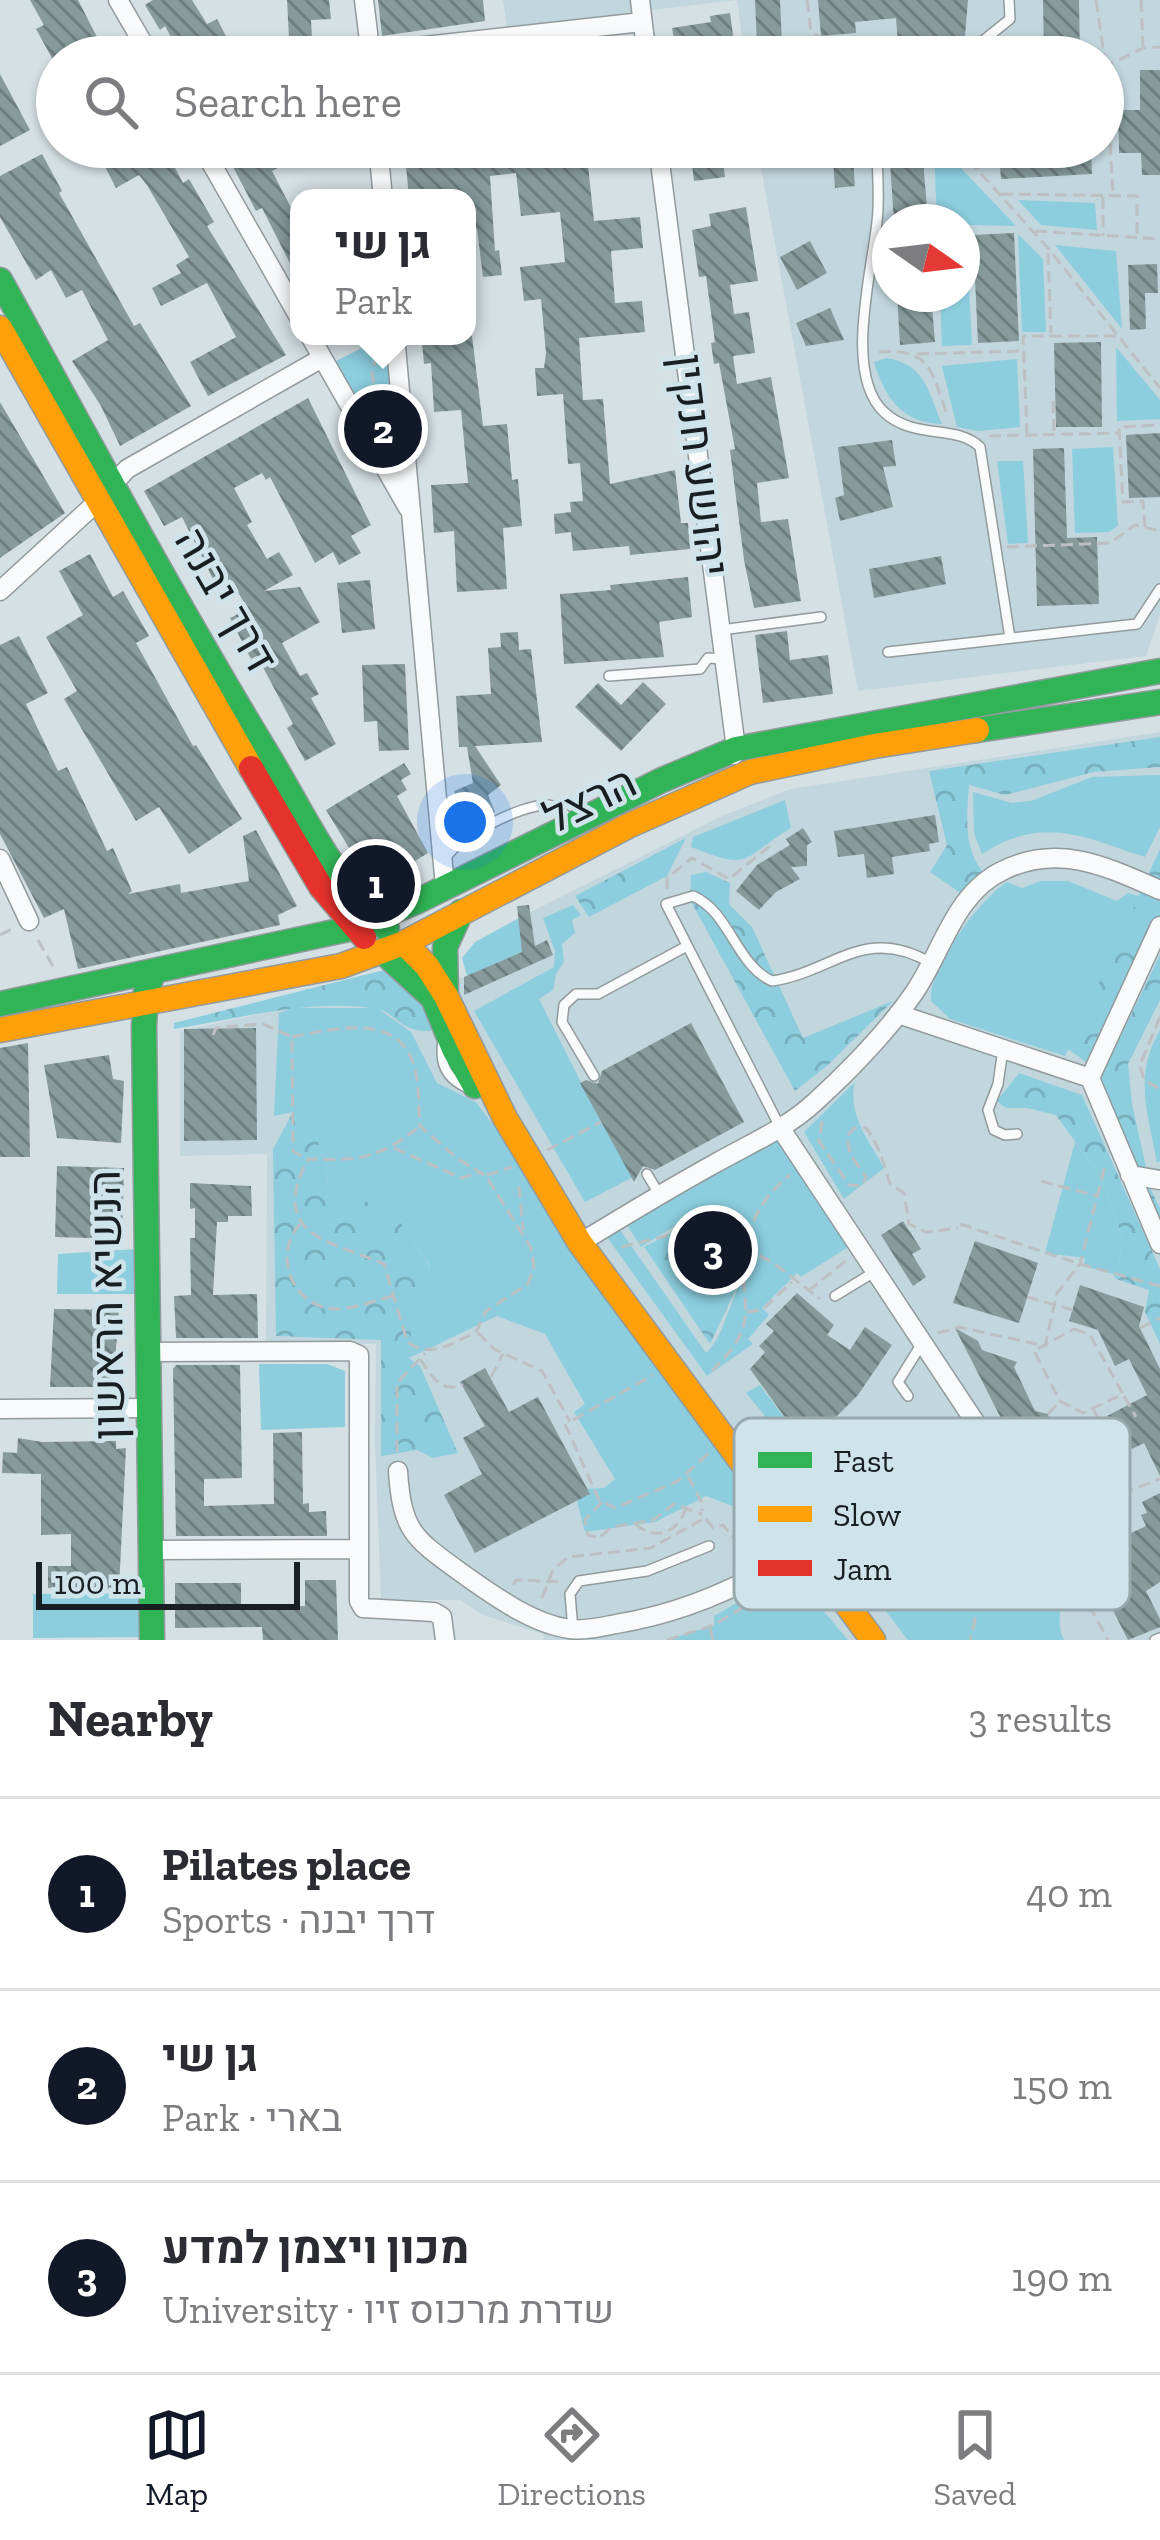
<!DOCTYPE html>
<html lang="en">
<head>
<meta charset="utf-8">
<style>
  :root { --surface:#fff; --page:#f7f7f7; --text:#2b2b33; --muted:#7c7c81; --line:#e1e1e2; --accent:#111827 }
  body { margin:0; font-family:"Zilla Slab",Heebo,serif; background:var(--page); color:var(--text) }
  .compass { position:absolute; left:872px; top:204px; width:108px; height:108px; border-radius:50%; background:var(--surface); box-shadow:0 3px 9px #0004; rotate:104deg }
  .scale { position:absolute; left:36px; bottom:30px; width:264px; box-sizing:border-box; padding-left:12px; border:6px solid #181f22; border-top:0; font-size:33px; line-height:42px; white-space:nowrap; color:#181f22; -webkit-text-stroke:9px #cfe4ea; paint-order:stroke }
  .you { position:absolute; left:465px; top:822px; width:42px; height:42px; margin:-30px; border:9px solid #fff; border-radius:50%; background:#1a73e8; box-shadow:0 0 0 18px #1a73e833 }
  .badge { display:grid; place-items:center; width:78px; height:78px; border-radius:50%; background:var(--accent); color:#fff; font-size:39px; font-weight:700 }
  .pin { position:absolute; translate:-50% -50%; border:6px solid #fff; box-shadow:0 3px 12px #0006 }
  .popup { position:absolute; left:290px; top:189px; width:186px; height:156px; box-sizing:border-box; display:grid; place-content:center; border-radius:24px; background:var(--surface); filter:drop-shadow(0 3px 9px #0005); font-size:39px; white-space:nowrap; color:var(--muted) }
  .popup b { font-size:45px; color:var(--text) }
  .popup::after { content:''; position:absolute; left:50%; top:100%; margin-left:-24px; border:24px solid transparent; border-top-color:var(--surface) }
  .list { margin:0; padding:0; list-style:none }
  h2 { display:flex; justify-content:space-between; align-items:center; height:156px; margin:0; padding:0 48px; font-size:51px }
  h2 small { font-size:39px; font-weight:400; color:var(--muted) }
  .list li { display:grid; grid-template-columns:78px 1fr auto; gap:36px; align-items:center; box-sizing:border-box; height:192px; padding:0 48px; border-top:3px solid var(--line) }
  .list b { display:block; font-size:45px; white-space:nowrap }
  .list p { margin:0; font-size:39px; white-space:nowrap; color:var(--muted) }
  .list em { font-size:39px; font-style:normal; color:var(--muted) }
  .icon { flex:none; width:66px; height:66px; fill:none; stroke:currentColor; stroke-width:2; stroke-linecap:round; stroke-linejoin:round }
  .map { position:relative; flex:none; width:1160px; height:1640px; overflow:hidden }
  .search { position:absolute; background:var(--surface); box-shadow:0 3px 9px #0004; left:36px; right:36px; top:36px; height:132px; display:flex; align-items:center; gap:30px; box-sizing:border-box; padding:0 42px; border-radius:66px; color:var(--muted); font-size:45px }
  .sheet { height:732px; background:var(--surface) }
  nav { display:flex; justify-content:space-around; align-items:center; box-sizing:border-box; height:168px; border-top:3px solid var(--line); background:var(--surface); font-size:33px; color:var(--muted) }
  nav a { display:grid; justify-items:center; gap:6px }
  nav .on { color:var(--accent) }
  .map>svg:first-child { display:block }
  .built { fill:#c2d6dd; fill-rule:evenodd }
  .forest { fill:url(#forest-crowns) }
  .park { fill:#8ccede }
  .building { fill:url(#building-back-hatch) }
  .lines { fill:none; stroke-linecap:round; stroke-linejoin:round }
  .lane-casing { stroke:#919a9c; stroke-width:12 }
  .street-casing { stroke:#919a9c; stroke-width:21 }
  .fast-casing { stroke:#919a9c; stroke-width:27 }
  .slow-casing { stroke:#919a9c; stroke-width:27 }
  .jam-casing { stroke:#919a9c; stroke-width:27 }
  .path { stroke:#bcc0c2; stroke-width:3; stroke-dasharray:12 6; stroke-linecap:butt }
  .lane { stroke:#f9fafb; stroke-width:9 }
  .street { stroke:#f9fafb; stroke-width:18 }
  .fast { stroke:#30b455; stroke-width:24 }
  .slow { stroke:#ff9f0a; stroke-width:24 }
  .jam { stroke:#e5322d; stroke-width:24 }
  .labels { text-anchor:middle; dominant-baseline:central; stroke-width:9; stroke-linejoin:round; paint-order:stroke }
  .street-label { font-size:45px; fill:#181f22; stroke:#cfe4ea }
  .key { fill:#cfe4ea; stroke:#98a9ae; stroke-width:3 }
  .key-label { font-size:33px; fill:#181f22 }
</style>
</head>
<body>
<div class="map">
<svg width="1160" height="1640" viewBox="0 0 1160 1640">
  <defs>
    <pattern id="forest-crowns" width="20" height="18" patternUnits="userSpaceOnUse" patternTransform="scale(3)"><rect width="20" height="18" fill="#8ccede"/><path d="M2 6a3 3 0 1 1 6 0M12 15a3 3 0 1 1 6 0" fill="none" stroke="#78b0be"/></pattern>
    <pattern id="building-back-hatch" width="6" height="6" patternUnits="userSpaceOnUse" patternTransform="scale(3)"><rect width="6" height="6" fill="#879b9c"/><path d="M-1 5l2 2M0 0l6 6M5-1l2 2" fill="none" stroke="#6d7e7f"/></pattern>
  </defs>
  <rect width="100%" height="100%" fill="#d5e0e4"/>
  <path class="built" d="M503,0H1160V615L1146,656L858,691L757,147H1103V57H745L737,0L507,27ZM890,222H962V294H890Z
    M1160,732V1640H544L543,1634L483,1615L460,1600H381L375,1441L376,1344L266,1345L267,1154L180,1156V1031L358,993L439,985L467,976L519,918L722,816L791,789Z"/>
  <path class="forest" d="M1160,737V767L1094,772L1005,795L969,785C967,815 963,846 982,871L962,894L930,872L947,845L929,771Z
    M686,838L667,876L589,917L575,896Z
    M1160,849V916L1089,1064L1068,1049Z
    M706,872L730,883L729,904L752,927L803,1038L893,1001L827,1066L795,1091L690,900L691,875Z
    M1160,955V1000L1128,1064L1132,1104L1151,1190L1160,1208V1230L1098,1083Z
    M396,967L435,1013L431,1031C396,1032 398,1011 372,1008C307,999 238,1019 174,1029V1023Z
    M1019,1073L1082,1095L1160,1269V1344L1145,1312L1149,1290L1116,1279L1123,1239L1100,1176L1056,1115L1027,1108H1006L997,1101Z
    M293,1112L309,1116L326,1164L328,1186L343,1196L391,1207L430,1267L412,1329L409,1358L420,1366L458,1453L433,1458L417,1450L381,1456V1340L276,1336L273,1149Z
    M690,1223L710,1224L736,1245V1289L710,1344L644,1247Z"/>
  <path class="park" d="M934,147H941L1016,226L966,225L972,345L942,346L940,294H962V222H937Z
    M1018,200L1095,203L1097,230L1041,225Z
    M1018,234L1043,259L1046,332H1022Z
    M1055,245L1116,251L1122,329Z
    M386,336H392L405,493L330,364Z
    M1116,347L1160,400V419L1117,421Z
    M887,358C926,365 928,391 942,424C902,423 885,398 874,362Z
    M1017,359L1020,427L978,431L957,427L942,366Z
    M1113,447L1118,526L1109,532L1075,533L1072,449Z
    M997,461H1023L1028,543L1008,544Z
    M1160,775V827L1145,857C1081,836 1043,815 982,854L974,833L973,792L1012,803L1031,801L1092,777Z
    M785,800L791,828C739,860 752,871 691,847L693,837Z
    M1041,881H1068L1117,901L1128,893L1139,896L1065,1056L950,1019L931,1001C928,968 980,899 1007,882L1022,888Z
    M573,905L581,915L572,920L575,933L562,944L564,962L556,974L553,990L539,999L601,1122L635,1176L585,1202L474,1011L554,967L555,951L543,918Z
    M519,918L522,952L467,976L462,958L475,942Z
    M292,1008H377L411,1032L437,1083L476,1102L781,1511L754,1533L733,1506L706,1496L655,1522L585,1532L577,1502L583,1489L604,1488L615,1479L574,1412L585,1404L545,1334L497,1316L409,1358L412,1329L430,1266L391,1208L343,1196L328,1186L326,1164L309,1116L293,1112L274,1116L279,1013Z
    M1160,1030V1161L1157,1163C1148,1112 1133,1077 1160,1030Z
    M855,1082C847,1115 869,1140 884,1168L844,1199L804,1132Z
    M772,1124L856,1242L801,1277L797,1273L762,1308L769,1315L748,1339L753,1344L707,1376L596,1222L609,1214L706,1353C720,1339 722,1327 729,1310C751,1260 748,1226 688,1218L641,1247L617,1210Z
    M1075,1142L1100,1176L1123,1239L1116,1279L1113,1274L1084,1266L1085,1258L1045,1253Z
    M137,1249L141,1294H57L58,1254Z
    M259,1364H327L345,1371V1427L261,1430Z
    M760,1385L802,1442L844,1423L861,1451L881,1440C902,1467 934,1495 926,1533C919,1562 912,1565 914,1599L945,1612L963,1601L969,1584L1031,1543C1094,1551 1046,1606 1064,1640H908L767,1456L788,1444L746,1393Z
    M800,1583L848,1640H667L714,1625V1616L770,1584Z
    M145,1593V1637L33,1638V1594Z"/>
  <path class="building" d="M30,0H78L97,37L53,60L36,29L44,25Z
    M153,0H192L207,24L217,19L237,57H182L165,26L160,30L145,5Z
    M287,0H329L331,19L311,20L313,57H290Z
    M378,0H483L485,21L382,36Z
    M755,0H780L782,44L823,41L824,57H746L745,46L757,45Z
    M818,0H968L965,36L945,57H899L896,18L855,22L856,33L821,36Z
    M1043,0H1079L1080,57H1044Z
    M730,13L736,57H677L672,28L711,22L710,16Z
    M1140,70H1160V175H1142L1141,153H1119L1118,110H1140Z
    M0,74L30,130L0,146Z
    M66,147H164L183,183L189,179L214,222L207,226L286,355L208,396L190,362L236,337L207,283L161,306L152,288L181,273L176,265L189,257L147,185L139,175L116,188L102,161L66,153Z
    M252,147H271L281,166L272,171L299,223V281L262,208L256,211L229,159Z
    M399,147H586L594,221L640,217L643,248L611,251L615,303L642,301L645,332L579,338L583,400L603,399L610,484L675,470L681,523H688L690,549L630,555L629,546L573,551L571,532L555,534L554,514L571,512L570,502L583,501L580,463L568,464L563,394L537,396L535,368H544L546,353L541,299L524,301L520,267L565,262L560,212L521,216L516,173L490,176L495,251L499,250L502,275L483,277L477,229H467V198H409L406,165H401Z
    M690,147H721L725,177L694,181Z
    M839,147H852L855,186L835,188L832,148Z
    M889,147H922L928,221L894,222Z
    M1091,147L1092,174L1001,179L999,152Z
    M42,154L62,191L59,193L134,326L140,323L191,406L120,446L101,406L72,361L108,340L82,290L66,298L51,270L36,280L0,217V176Z
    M746,207L758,281L730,285L734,314L749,312L755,353L733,356L737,384L771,377L789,478L757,483L761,522L788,519L801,601L754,608L744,560L730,450L735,449L719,363L714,364L711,343L715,342L706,276L699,277L692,230L711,226L709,214Z
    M1014,233L1019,341L978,343L973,235Z
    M810,241L827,273L797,290L780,257Z
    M1157,264L1158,293H1145L1146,329L1130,330L1128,265Z
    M897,294H931L935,342L900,345Z
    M830,308L844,340L806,346L796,323Z
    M439,336H472L483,426L507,424L512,480L518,479L522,526L503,528L507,589L457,592L454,531L434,533L431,485L468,483L461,410L434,412L431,363L424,364L422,342L439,341Z
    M1101,342L1102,427H1056L1054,343Z
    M308,398L371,525L351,536L361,553L339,565L333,552L315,563L270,477L266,480L262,473L234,488L252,522L247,525L267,559L279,552L293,575L264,591L300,587L320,622L282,643L300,676L307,673L319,694L311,698L336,744L305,761L287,728L293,724L257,656L251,659L230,618L248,609L230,579L217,587L182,517L164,526L144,491Z
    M0,402L65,513L0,558Z
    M1160,433V497L1129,498L1126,435Z
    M892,440L896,466L883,467L893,507L840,521L835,498L844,495L838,447Z
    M1064,448L1067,538L1097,537L1099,604L1037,606L1033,449Z
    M90,554L113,597L123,591L149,636L136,643L193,746L196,745L242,819L189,854L159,807L136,821L64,699L77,691L46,637L83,615L59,571Z
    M941,556L946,584L874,598L869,569Z
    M688,577L692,617L659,622L664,657L564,664L560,594L611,590L610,585Z
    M370,580L375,629L342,633L337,583Z
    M787,631L790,660L828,655L833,694L763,703L755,635Z
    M518,632L519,650L531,649L542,742L475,746L501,785L488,795L495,812L468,827L454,791L473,783L467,747H459L456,696L491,694L488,648L501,647L500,633Z
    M19,636L48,693L26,704L58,771L67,767L107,851L113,848L132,891L128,894L180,884L181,893L249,881L243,836L256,830L297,906L278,915L280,925L78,969L64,909L44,918L0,834V645Z
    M405,664L409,750L379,751L377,721L364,722L362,665Z
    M643,682L666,704L621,751L575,707L598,683L621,705Z
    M404,763L411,774L401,780L407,790L397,796L428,853L373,887L326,810Z
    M935,815L939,842L929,844L930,851L892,857L894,874L867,878L864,854L838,857L834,831Z
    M803,828L812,842L807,845V866L791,867L800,879L776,892L759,910L736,891L757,865L790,845L786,839Z
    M529,905L535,946L547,940L553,955L464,995V977L522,952L517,906Z
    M691,1023L744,1122L655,1170L643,1166L634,1182L580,1083L586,1080L598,1084L602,1071Z
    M256,1028L257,1140L184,1141V1029Z
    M28,1043L30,1157H0V1048Z
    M109,1055L113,1079L124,1081L121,1143L57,1138L44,1065Z
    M57,1166L124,1168L122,1239L55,1237Z
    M190,1183L251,1186L252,1216H228V1222H217L213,1295L257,1294L258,1338H176L174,1296L191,1295L190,1238H195V1208L190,1209Z
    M903,1221L921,1249L912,1254L926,1277L913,1286L881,1235Z
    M975,1241L1038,1263L1019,1323L953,1303Z
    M1080,1285L1144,1307L1139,1326L1160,1369V1476L1144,1443L1132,1449L1127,1439L1085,1458L1081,1471L1028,1452L1008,1432L955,1328L978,1341L982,1350L1017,1362L1014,1367L1035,1411L1048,1414L1051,1425L1085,1437L1111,1423L1107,1416L1147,1395L1129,1359L1115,1366L1098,1330L1069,1321Z
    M797,1293L834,1325L827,1335L850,1350L865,1327L892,1345L858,1395L834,1419L837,1424L802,1441L750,1369L765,1352L759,1346L774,1331L766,1324Z
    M54,1309L119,1310L113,1387H50Z
    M176,1365H240L242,1478L204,1479V1506L274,1504L273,1433L302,1432L303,1504L309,1503V1512L326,1511L327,1536H176L173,1369Z
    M485,1368L509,1412L538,1397L590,1494L475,1553L444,1495L482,1474L463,1438L485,1426L460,1382Z
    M926,1417L1008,1536L997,1544L1005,1555L983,1571L898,1454L906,1449L898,1437Z
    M18,1438L42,1442L116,1441V1449L126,1448L119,1589L48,1588V1566H71V1534L41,1535V1474L2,1473L3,1452L17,1453Z
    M1160,1493V1582L1146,1591L1160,1619V1627L1128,1640L1064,1514L1101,1495L1123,1537L1146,1526L1141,1515L1147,1513L1142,1502Z
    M931,1555L958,1569L961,1599L946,1610L918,1597L915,1567Z
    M305,1580H336L338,1640H263L262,1627L175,1628V1583H241V1609L305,1606Z"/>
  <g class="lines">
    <defs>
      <path id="lane" d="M963,57L1010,19L1009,0
        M877,147C877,172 880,198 877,222C872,271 843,376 885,413C915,440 956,424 980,447L1010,638
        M721,630L821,617
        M888,652L1137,624L1160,589
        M609,676L700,669L708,658L724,659
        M446,858C457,837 521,805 546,805C557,805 563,812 569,820
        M443,1041C439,1064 446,1079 468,1088
        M1003,1049L998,1084L988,1110L994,1130L1005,1135L1017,1134
        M594,1076L562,1022L564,1005L576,994H598L687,946
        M781,1129L666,904L693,896C730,912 736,965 772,981C834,972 864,924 931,963
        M647,1174L659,1194
        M835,1296L876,1271
        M908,1396L898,1382L921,1345
        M573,1630L570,1594L579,1581L647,1571L709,1546
        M1155,1640L1160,1638"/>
      <path id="street" d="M118,0L151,57
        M364,0L371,57
        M640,0L647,57
        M370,52L642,22
        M202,147L299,317
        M378,147L383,198
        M658,147L735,741L734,755
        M310,336L408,508
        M395,336L445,887
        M0,591L97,502L127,469L322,358
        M0,859L29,921
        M1160,926L1090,1078L1160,1244
        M898,1014L1090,1078
        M781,1129L1036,1514
        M1130,1175L1160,1180
        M580,1243C624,1216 669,1189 714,1164C749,1144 786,1129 815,1102C850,1070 887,1032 914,993C943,951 954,893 1004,870C1060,843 1107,867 1160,890
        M149,1352L350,1351L359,1355V1549
        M0,1409L150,1408
        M398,1471C402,1533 415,1539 463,1574C493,1595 532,1624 570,1629C584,1631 601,1627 616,1624C683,1613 746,1586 803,1547
        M152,1550L359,1549V1601L363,1608L434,1612L442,1617L445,1640"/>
      <path id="fast" d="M0,280C88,440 174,601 269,757C305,817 334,882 387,929
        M977,730L1160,702
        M382,951L433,998L454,1049L475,1086
        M446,996L445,947L461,912
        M0,1004L353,928L418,901L662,780L736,749L1160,671
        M152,1640L144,1027L146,992L154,971"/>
      <path id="slow" d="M0,328L251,768
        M404,943L427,966L446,996L505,1118L580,1243L873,1640
        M0,1030L341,966L404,943L628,826L750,772L874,746L977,730"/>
      <path id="jam" d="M251,768L321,887L364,937"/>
    </defs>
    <use href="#lane" class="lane-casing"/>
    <use href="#street" class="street-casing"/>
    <use href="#fast" class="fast-casing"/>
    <use href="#slow" class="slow-casing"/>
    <use href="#jam" class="jam-casing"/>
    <path class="path" d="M807,0L811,32L856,57
      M1096,0L1106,68L1113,196
      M1141,0L1143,46
      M1103,68L1143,48L1160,47
      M957,147L1047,247L1160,388
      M977,147L979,169
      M1001,194L1137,196V238
      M1103,197V236
      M1035,231L1160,239
      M1048,253L1051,333
      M879,352C933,347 932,375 948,417
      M917,354L1022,351
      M1053,401L1054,435
      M378,419L372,372L378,352
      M1027,435L1023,336H1119
      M989,436L1118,433
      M1145,527L1143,501L1123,502L1119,427L1160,425
      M1007,547L1110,543L1135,525L1160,531
      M667,889V878L692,858L729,879L775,842
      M0,935L12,929
      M38,940L54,968
      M1160,1017L1140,1065L1144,1080L1160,1089
      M213,1035L216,1028L263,1024L292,1037L293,1151L305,1158
      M292,1037C329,1030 394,1012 412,1060C420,1080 418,1105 420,1126L458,1159L486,1176L531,1248L534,1267L528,1284L486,1311L476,1332C454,1343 427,1360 407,1341L384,1264C331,1241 267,1236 308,1159C359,1161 379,1159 420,1126
      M822,1121L819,1141L849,1185L862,1186L866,1177L850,1154L847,1136L854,1128H866C879,1145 884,1164 890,1184L904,1193L909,1224L926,1232L958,1228
      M394,1148L461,1178L479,1173
      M547,1150L601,1122
      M487,1175L512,1167
      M1041,1181L1097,1196
      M519,1186L523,1230
      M300,1224C272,1254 292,1308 336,1309C354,1309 375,1300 393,1296
      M960,1224L1080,1264L1160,1286
      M621,1247L674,1234L711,1237L742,1247L772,1262L820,1299
      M808,1291L847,1260
      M1027,1297L1073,1310
      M747,1312L762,1310L792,1282
      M1140,1328L1160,1318
      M1074,1329L1090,1335L1123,1394L1083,1413L1060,1401L1034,1351Z
      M478,1333L494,1349L542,1371L570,1422
      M938,1333L959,1327L1045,1346L1057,1293L1080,1264L1106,1162
      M420,1359C432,1376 439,1393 463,1385
      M712,1371C722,1360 735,1348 741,1333C748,1318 745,1301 744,1285C744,1238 752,1205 790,1175
      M491,1377L503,1354
      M1124,1396L1136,1417
      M1094,1410L1102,1428
      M1048,1414L1059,1402
      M573,1420L653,1375
      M565,1424L599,1500L615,1508L678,1481L709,1453
      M1104,1449V1476
      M397,1452V1383L425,1353
      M688,1476L702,1503V1511
      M602,1502L585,1520L588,1535L599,1538L612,1527L653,1520L674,1504L702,1514
      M1052,1506L1120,1470L1131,1490L1160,1479
      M980,1511L1001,1497
      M706,1519L713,1528L723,1525L749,1557
      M635,1524C656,1541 677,1534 686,1508
      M1047,1526L1108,1640
      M857,1570L896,1544L944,1543C977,1580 984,1591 970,1640
      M976,1577L1049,1531
      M513,1585L516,1580L561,1582
      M978,1588L1092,1611
      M542,1598L553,1570L568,1557L651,1548L705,1518
      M1091,1601L1105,1595
      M710,1628L713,1640
      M667,1640L714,1625L783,1583"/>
    <use href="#lane" class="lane"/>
    <use href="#street" class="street"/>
    <use href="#fast" class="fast"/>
    <use href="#slow" class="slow"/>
    <use href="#jam" class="jam"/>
  </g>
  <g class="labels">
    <g class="street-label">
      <text transform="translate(700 465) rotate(83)">יהושע חנקין</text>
      <text transform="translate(226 600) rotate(60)">דרך יבנה</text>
      <text transform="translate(590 800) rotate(-26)">הרצל</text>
      <text transform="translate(107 1305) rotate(-91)">הנשיא הראשון</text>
    </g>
  </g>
  <rect x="734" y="1418" width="396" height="192" rx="18" class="key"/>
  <rect x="758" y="1452" width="54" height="16" fill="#30b455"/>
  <rect x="758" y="1506" width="54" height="16" fill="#ff9f0a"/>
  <rect x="758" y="1560" width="54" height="16" fill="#e5322d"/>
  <g class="key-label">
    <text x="833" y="1472">Fast</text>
    <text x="833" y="1526">Slow</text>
    <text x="833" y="1580">Jam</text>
  </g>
</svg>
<svg class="compass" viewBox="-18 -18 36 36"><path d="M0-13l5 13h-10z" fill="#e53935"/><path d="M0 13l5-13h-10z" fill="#7c7c81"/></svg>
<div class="scale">100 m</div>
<div class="you"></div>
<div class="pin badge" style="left:376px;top:884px">1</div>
<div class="pin badge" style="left:383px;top:429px">2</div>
<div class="popup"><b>גן שי</b>Park</div>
<div class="pin badge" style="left:713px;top:1250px">3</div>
<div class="search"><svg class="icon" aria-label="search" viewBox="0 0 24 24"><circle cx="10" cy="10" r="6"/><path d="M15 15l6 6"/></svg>Search here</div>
</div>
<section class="sheet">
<h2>Nearby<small>3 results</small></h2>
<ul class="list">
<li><span class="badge">1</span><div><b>Pilates place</b><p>Sports · דרך יבנה</p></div><em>40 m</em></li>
<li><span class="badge">2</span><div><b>גן שי</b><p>Park · בארי</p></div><em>150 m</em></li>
<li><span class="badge">3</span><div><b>מכון ויצמן למדע</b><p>University · שדרת מרכוס זיו</p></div><em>190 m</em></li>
</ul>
</section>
<nav>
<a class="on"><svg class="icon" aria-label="map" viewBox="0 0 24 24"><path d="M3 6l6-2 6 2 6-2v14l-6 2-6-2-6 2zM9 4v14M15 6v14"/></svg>Map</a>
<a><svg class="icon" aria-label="directions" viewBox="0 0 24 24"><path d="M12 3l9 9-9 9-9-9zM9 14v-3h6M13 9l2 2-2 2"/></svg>Directions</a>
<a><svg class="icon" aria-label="saved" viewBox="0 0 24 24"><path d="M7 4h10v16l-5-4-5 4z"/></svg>Saved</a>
</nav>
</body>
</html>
